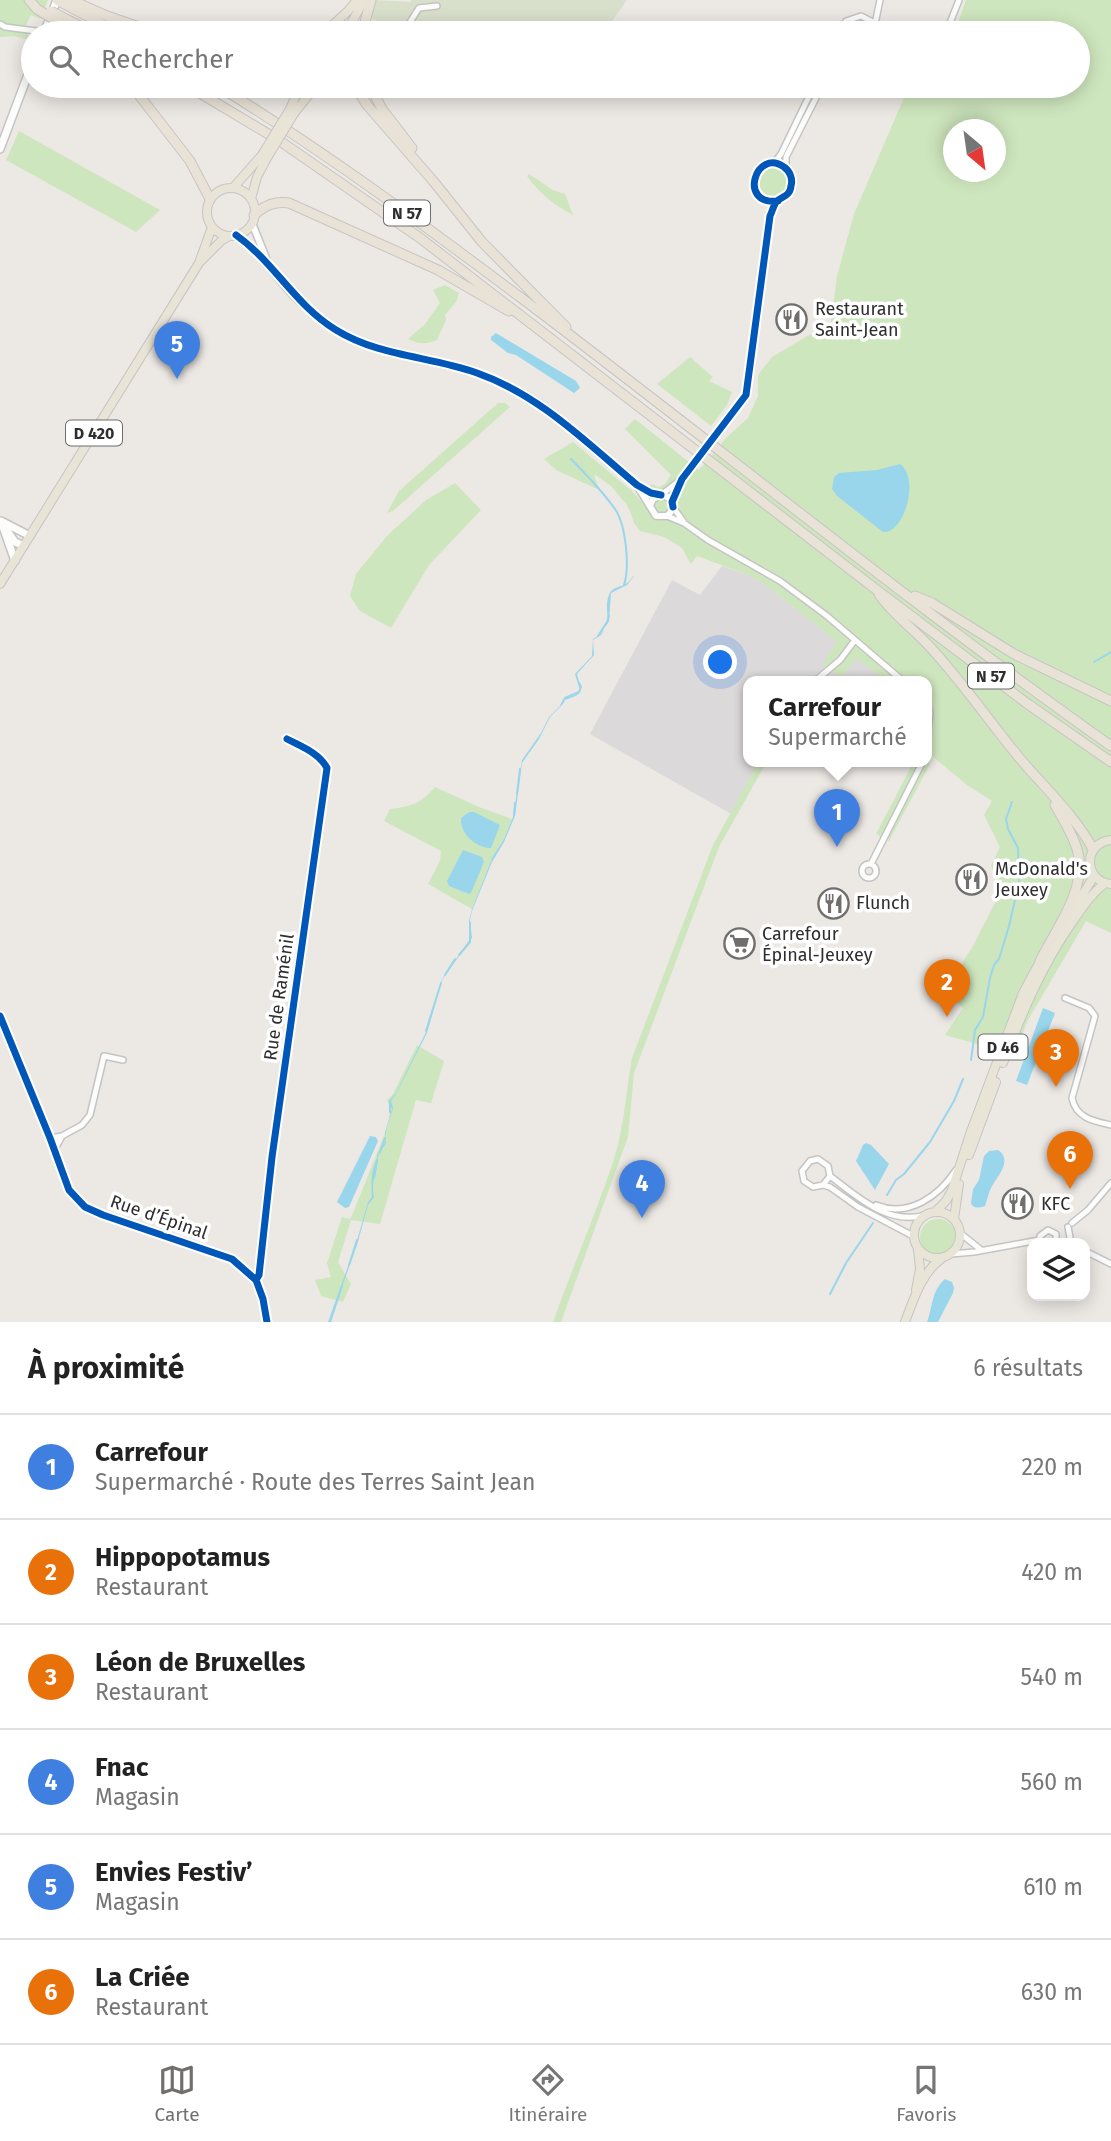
<!DOCTYPE html>
<html lang="fr">
<head>
<meta charset="utf-8">
<style>
  :root { --surface:#fff; --page:#f6f6f6; --text:#222; --muted:#767676; --line:#e0e0e0; --accent:#706f6e }
  body { margin:0; font-family:"Fira Sans",sans-serif; background:var(--page); color:var(--text) }
  .controls { position:absolute; right:21px; bottom:21px; display:grid; overflow:hidden; border-radius:14px; box-shadow:0 4px 18px #0003 }
  .controls button { width:63px; height:63px; display:grid; place-items:center; padding:0; border:0; border-bottom:2px solid var(--line); background:var(--surface); color:var(--text); font:35px sans-serif }
  .compass { position:absolute; left:943px; top:119px; width:63px; height:63px; border-radius:50%; background:var(--surface); box-shadow:0 4px 18px #0003; rotate:151deg }
  .you { position:absolute; left:721px; top:663px; width:24px; height:24px; margin:-18px; border:5px solid #fff; border-radius:50%; background:#1a73e8; box-shadow:0 0 0 10px #1a73e833 }
  .badge { display:grid; place-items:center; width:46px; height:46px; border-radius:50%; background:var(--accent); color:#fff; font-size:23px; font-weight:700 }
  .pin { position:absolute; translate:-50% -58px; filter:drop-shadow(0 2px 4px #0008) }
  .pin::after { content:''; position:absolute; top:37px; width:24px; height:21px; background:inherit; clip-path:polygon(0 0,100% 0,50% 100%) }
  .popup { position:absolute; left:743px; top:676px; width:189px; height:91px; box-sizing:border-box; display:grid; place-content:center; border-radius:14px; background:var(--surface); filter:drop-shadow(0 2px 5px #0005); font-size:23px; white-space:nowrap; color:var(--muted) }
  .popup b { font-size:26px; color:var(--text) }
  .popup::after { content:''; position:absolute; left:50%; top:100%; margin-left:-14px; border:14px solid transparent; border-top-color:var(--surface) }
  .list { margin:0; padding:0; list-style:none }
  h2 { display:flex; justify-content:space-between; align-items:center; height:91px; margin:0; padding:0 28px; font-size:30px }
  h2 small { font-size:23px; font-weight:400; color:var(--muted) }
  .list li { display:grid; grid-template-columns:46px 1fr auto; gap:21px; align-items:center; box-sizing:border-box; height:105px; padding:0 28px; border-top:2px solid var(--line) }
  .list b { display:block; font-size:26px; white-space:nowrap }
  .list p { margin:0; font-size:23px; white-space:nowrap; color:var(--muted) }
  .list em { font-size:23px; font-style:normal; color:var(--muted) }
  .icon { flex:none; width:38px; height:38px; fill:none; stroke:currentColor; stroke-width:2; stroke-linecap:round; stroke-linejoin:round }
  .map { position:relative; flex:none; width:1111px; height:1322px; overflow:hidden }
  .search { position:absolute; background:var(--surface); box-shadow:0 4px 18px #0003; left:21px; right:21px; top:21px; height:77px; display:flex; align-items:center; gap:18px; box-sizing:border-box; padding:0 24px; border-radius:38px; color:var(--muted); font-size:26px }
  .sheet { height:721px; background:var(--surface) }
  nav { display:flex; justify-content:space-around; align-items:center; box-sizing:border-box; height:98px; border-top:2px solid var(--line); background:var(--surface); font-size:19px; color:var(--muted) }
  nav a { display:grid; justify-items:center; gap:4px }
  nav .on { color:var(--accent) }
  .map>svg:first-child { display:block }
  .industrial { fill:#dcd9db }
  .green { fill:#cee6be; fill-rule:evenodd }
  .cemetery { fill:#d8e0cc }
  .water { fill:#99d6ec }
  .lines { fill:none; stroke-linecap:round; stroke-linejoin:round }
  .stream { stroke:#99d6ec; stroke-width:2 }
  .minor-tunnel { stroke:#c6c3c0; stroke-width:5; stroke-dasharray:5 2.5; stroke-linecap:butt }
  .minor-casing { stroke:#c5c4c5; stroke-width:8 }
  .tertiary-casing { stroke:#c5c4c5; stroke-width:9 }
  .secondary-casing { stroke:#c5c4c5; stroke-width:10 }
  .primary-casing { stroke:#c6c5c4; stroke-width:10 }
  .trunk-casing { stroke:#c6c5c4; stroke-width:11 }
  .minor { stroke:#fcfcfb; stroke-width:5 }
  .tertiary { stroke:#fcfcfb; stroke-width:6 }
  .secondary { stroke:#fcfcfb; stroke-width:7 }
  .primary { stroke:#e8e4d6; stroke-width:8 }
  .trunk { stroke:#e9e2d6; stroke-width:9 }
  .primary-bridge-casing { stroke:#c6c5c4; stroke-width:10; stroke-linecap:butt }
  .trunk-bridge-casing { stroke:#c6c5c4; stroke-width:11; stroke-linecap:butt }
  .primary-bridge { stroke:#e8e4d6; stroke-width:8 }
  .trunk-bridge { stroke:#e9e2d6; stroke-width:9 }
  .cycleway-casing { stroke:#fff; stroke-width:11 }
  .cycleway { stroke:#0057b8; stroke-width:7 }
  .labels { text-anchor:middle; dominant-baseline:central; stroke-width:7; stroke-linejoin:round; paint-order:stroke }
  .shield { fill:#fff; stroke:#6d6d6d; stroke-width:2 }
  .shield-label { font-size:16px; font-weight:bold; fill:#2e2e2e }
  .poi-label { font-size:18px; fill:#2e2e2e; stroke:#fff; text-anchor:start }
  .street-label { font-size:18px; fill:#2e2e2e; stroke:#fff }
</style>
</head>
<body>
<div class="map">
<svg width="1111" height="1322" viewBox="0 0 1111 1322">
  <rect width="100%" height="100%" fill="#ece8e4"/>
  <path class="industrial" d="M722,566L748,575L767,586L886,681H748V761H759L731,814L590,734L672,580L700,595Z"/>
  <path class="green" d="M0,0H48L40,19L31,15L26,25L30,40L14,36L0,37Z
    M966,0H1111V933L1086,921L1027,1022L1015,1055L945,1035L963,1008L943,993L973,946L1002,889L991,866L1000,847L984,815L992,801L967,785L932,756L929,766L889,841L876,834L914,761H926V681H886L856,658L842,677L822,665L837,642L767,586L748,575L697,556L691,564L682,548L664,537L640,531L634,523L630,511L626,504L611,486L594,474L598,487L597,489L556,470L544,459L573,442L633,492L642,502L651,484L659,487L665,484L671,475L625,429L635,419L699,470L727,437L748,418L758,396V375L772,357L831,322L837,276L854,214L909,86L932,88L933,86H1078V33H954ZM954,130H996V172H954Z
    M19,131L160,210L136,232L6,160Z
    M759 182a14 14 0 1 1 28 0a14 14 0 1 1-28 0Z
    M529,174L553,190L565,194L573,215C554,205 540,194 527,176Z
    M445,285L459,293L456,302L445,315L446,320L437,340C425,345 419,344 408,339L425,324L440,303L433,290Z
    M690,357L713,377L709,381L732,392L727,405L711,426L657,384Z
    M498,403H505L510,407L393,511L387,513L399,491Z
    M455,483L481,510L429,565L391,628L360,611L350,596L356,574L387,536L426,500Z
    M759,761H767L719,847L634,1073L628,1137L561,1322H553C572,1268 596,1214 614,1159C624,1127 626,1092 632,1058L713,845Z
    M435,787L479,807L512,819L504,839L493,856L472,909L428,884L440,861L441,851L384,821L390,809C413,806 420,804 435,787Z
    M417,1045L444,1061L431,1103L416,1100L380,1224L351,1220L338,1262L351,1284L343,1302L321,1296L315,1280L331,1277L327,1263L342,1217L350,1219L353,1213L389,1123L390,1109L387,1100L393,1094Z
    M920 1237a18 18 0 1 1 36 0a18 18 0 1 1-36 0Z"/>
  <path class="cemetery" d="M375,0L410,2L412,0H627L605,31L595,33H396L368,16Z"/>
  <path class="water" d="M496,333L576,381L580,388L574,393L516,355L508,353L491,340V337Z
    M900,464C920,477 905,534 883,532L837,496L832,489L834,477L839,473L877,470Z
    M635,575L627,585L611,593L609,621L601,635L593,640L594,655L577,674C581,692 586,693 565,700L563,704L550,717L539,739L522,763L515,816L504,842L492,862L472,911L470,920L472,938L442,980L427,1033L396,1094L391,1101L393,1108L386,1131V1143L378,1156C379,1168 370,1181 374,1197L368,1205L357,1245L330,1321L333,1322H328L356,1244L368,1202L372,1197C371,1188 371,1175 374,1166C378,1155 378,1167 377,1155L386,1140L385,1132L392,1109L389,1101L396,1093L426,1032L442,979L470,939L469,921L472,909L493,856L504,839L513,817L522,760L541,733L549,717L560,706L563,699C586,692 580,693 575,674L592,656L593,639C617,625 602,612 609,595C612,586 621,588 627,583C630,581 632,577 635,575Z
    M469,812H474L500,825L491,848C476,848 460,834 461,818Z
    M463,850L482,857L484,862L471,893L469,894L449,886L447,881Z
    M1043,1008L1055,1013L1027,1085L1016,1081Z
    M370,1136L376,1137L378,1141L349,1207L345,1208L337,1202Z
    M866,1143L871,1145L889,1164L875,1190L856,1161L863,1145Z
    M998,1150C1014,1161 996,1177 990,1190C988,1195 987,1201 985,1206C979,1208 973,1209 971,1203L973,1189L979,1180L984,1156L989,1151Z
    M945,1279L952,1282L954,1288L953,1293L938,1322H927C933,1307 931,1291 945,1279Z"/>
  <g class="lines">
    <path class="stream" d="M571,459C586,474 602,491 615,509C626,525 630,567 624,585
      M598,636L607,622L609,616
      M1094,662L1111,652
      M565,698L579,692L581,687L579,683
      M517,794L520,769
      M514,815L515,803
      M459,955L470,942V923
      M445,975L455,959
      M426,1031L441,983
      M971,1060L975,1030L983,1017L990,978L994,965L999,959L1009,926L1019,883L1018,848L1008,829L1006,819L1012,802
      M390,1112V1101
      M380,1152L385,1138
      M374,1178L377,1160
      M887,1195L896,1180L904,1174L930,1142L954,1101L963,1079
      M349,1265L357,1240
      M830,1294L846,1263L873,1223
      M330,1322L342,1286"/>
    <path class="minor-tunnel" d="M694,462L717,434"/>
    <defs>
      <path id="minor" d="M0,24L5,27L44,32
        M875,24L880,0
        M403,33L419,8L437,6
        M840,33L846,21L861,16L871,21L878,33
        M946,33L959,0
        M924,88L925,86
        M774,163L781,154L814,86
        M786,169V157L822,86
        M158,330L175,348
        M717,434L746,395L770,216C772,212 774,204 777,201C783,196 790,196 791,186C793,179 790,171 784,167C756,147 737,206 778,201
        M661,495L679,481
        M672,502L682,479L694,462
        M673,507L683,521
        M667,516L684,523L708,540L780,581L827,616L903,681
        M815,681L840,660L855,640
        M926,705L930,712L926,750
        M862 871a7 7 0 1 1 14 0a7 7 0 1 1-14 0Z
        M871,864L923,761
        M1065,998L1089,1008L1095,1016L1072,1098C1076,1118 1093,1121 1111,1125
        M0,1016L50,1138L69,1190L85,1207L103,1215L232,1259L256,1280L263,1299L267,1322
        M62,1136L82,1125L90,1115L104,1056L123,1060
        M50,1138L62,1136L55,1149
        M830,1176L823,1185L813,1187L804,1181L802,1171L810,1161L818,1159L828,1166L830,1176C858,1197 888,1226 926,1215
        M823,1185L830,1187L858,1207L913,1236
        M876,1205C909,1218 939,1196 956,1170
        M1072,1223L1088,1210L1111,1183
        M1068,1227L1071,1243
        M960,1233L980,1249
        M1040,1243V1236L1048,1230L1056,1234V1243
        M1085,1251L1111,1264
        M951,1254L974,1252L1039,1240
        M256,1280L259,1275L272,1157L327,768C319,753 302,747 287,739"/>
      <path id="tertiary" d="M252,223L266,258
        M236,235C259,252 273,273 291,293C309,312 332,329 355,340C383,353 413,357 442,364C470,369 497,380 522,393C554,411 582,439 610,463C625,475 639,489 658,495
        M638,487L656,516H667C674,510 674,503 668,497L661,495L653,499L650,506"/>
      <path id="secondary" d="M44,33L57,0
        M0,149L33,61
        M1,521L15,561
        M1,521L30,536
        M8,532L15,542L24,546"/>
      <path id="primary" d="M324,33L348,11L357,0
        M346,33L364,0
        M290,109L300,86
        M295,112L316,86
        M233,188L262,155
        M207 212a24 24 0 1 1 48 0a24 24 0 1 1-48 0Z
        M251,199L257,177L267,158
        M201,261L221,241L229,236
        M0,584L199,263L212,227
        M1111,840C1083,843 1083,881 1111,884
        M1061,930L1094,876
        M1003,1063C1022,1013 1042,965 1073,921C1082,908 1091,894 1104,884
        M969,1155L996,1082
        M914 1235a23 23 0 1 1 46 0a23 23 0 1 1-46 0Z
        M935,1212L946,1201L952,1190L970,1134L1023,993L1042,958
        M954,1219L959,1184
        M916,1290L920,1269L918,1250
        M905,1322C913,1301 922,1272 941,1259"/>
      <path id="trunk" d="M29,0L37,9
        M57,0L119,33
        M71,0L107,16L157,33
        M66,19L94,33
        M63,25L78,33
        M362,33L371,0
        M132,86L190,161L210,199
        M188,86L280,141L420,238L873,587L1025,702L1111,762
        M218,86C324,151 424,225 524,300C720,448 910,604 1111,746
        M355,86L367,105L434,182L482,242L566,327
        M370,86L382,109L412,148
        M254,215C265,205 275,201 289,203L438,270L509,311
        M879,594C893,615 914,629 931,648C964,684 991,724 1022,761C1047,790 1075,816 1093,849
        M915,596L932,603L1014,654L1111,701
        M1040,961C1056,929 1089,887 1077,849C1072,833 1063,819 1055,805"/>
    </defs>
    <use href="#minor" class="minor-casing"/>
    <use href="#tertiary" class="tertiary-casing"/>
    <use href="#secondary" class="secondary-casing"/>
    <use href="#primary" class="primary-casing"/>
    <use href="#trunk" class="trunk-casing"/>
    <use href="#minor" class="minor"/>
    <use href="#tertiary" class="tertiary"/>
    <use href="#secondary" class="secondary"/>
    <use href="#primary" class="primary"/>
    <use href="#trunk" class="trunk"/>
    <defs>
      <path id="primary-bridge" d="M262,155L290,109
        M267,158L295,112"/>
      <path id="trunk-bridge" d="M37,9L63,25
        M51,11L66,19"/>
    </defs>
    <use href="#primary-bridge" class="primary-bridge-casing"/>
    <use href="#trunk-bridge" class="trunk-bridge-casing"/>
    <use href="#primary-bridge" class="primary-bridge"/>
    <use href="#trunk-bridge" class="trunk-bridge"/>
    <defs>
      <path id="cycleway" d="M236,235C275,263 294,304 336,330C380,357 430,356 477,373C540,395 587,443 637,485L651,493L661,495
        M673,507L672,502L682,479L746,395L770,216C772,212 774,204 777,201C783,196 790,196 791,186C793,179 790,171 784,167C756,147 737,206 778,201
        M0,1016L50,1138L69,1190L85,1207L103,1215L232,1259L256,1280L263,1299L267,1322
        M256,1280L259,1275L272,1157L327,768C319,753 302,747 287,739"/>
    </defs>
    <use href="#cycleway" class="cycleway-casing"/>
    <use href="#cycleway" class="cycleway"/>
  </g>
  <defs>
    <symbol id="restaurant-ring" viewBox="-11 -11 22 22"><circle r="9.5" fill="#fff" stroke="#706f6e" stroke-width="1.5"/><path d="M-5-6h1v4h1v-4h1v4h1v-4h1v5L-1.5 .5V6h-2V.5L-5-1ZM5-6V6H3V1.5H1.5Q1.5-4 5-6Z" fill="#706f6e"/></symbol>
    <symbol id="supermarket-ring" viewBox="-11 -11 22 22"><circle r="9.5" fill="#fff" stroke="#706f6e" stroke-width="1.5"/><path d="M-6-5.5h2.5l.6 2H6L4.5 2H-2.5L-4.4-4H-6ZM-1.5 3.2a1.3 1.3 0 1 0 .1 0ZM3 3.2a1.3 1.3 0 1 0 .1 0Z" fill="#706f6e"/></symbol>
  </defs>
  <g fill-rule="evenodd">
    <use href="#restaurant-ring" x="774" y="302" width="35" height="35"/>
    <use href="#restaurant-ring" x="954" y="862" width="35" height="35"/>
    <use href="#restaurant-ring" x="816" y="886" width="35" height="35"/>
    <use href="#supermarket-ring" x="722" y="926" width="35" height="35"/>
    <use href="#restaurant-ring" x="1000" y="1186" width="35" height="35"/>
  </g>
  <g class="labels">
    <g class="shield">
      <rect x="384" y="200.5" width="46" height="25" rx="5"/>
      <rect x="66" y="420.5" width="56" height="25" rx="5"/>
      <rect x="968" y="663.5" width="46" height="25" rx="5"/>
      <rect x="978.5" y="1034.5" width="49" height="25" rx="5"/>
    </g>
    <g class="shield-label">
      <text x="407" y="213">N 57</text>
      <text x="94" y="433">D 420</text>
      <text x="991" y="676">N 57</text>
      <text x="1003" y="1047">D 46</text>
    </g>
    <g class="poi-label">
      <text x="815" y="309">Restaurant<tspan x="815" dy="21">Saint-Jean</tspan></text>
      <text x="995" y="869">McDonald's<tspan x="995" dy="21">Jeuxey</tspan></text>
      <text x="856" y="903">Flunch</text>
      <text x="762" y="934">Carrefour<tspan x="762" dy="21">Épinal-Jeuxey</tspan></text>
      <text x="1041" y="1204">KFC</text>
    </g>
    <g class="street-label">
      <text transform="translate(279 997) rotate(-82)">Rue de Raménil</text>
      <text transform="translate(159 1217) rotate(19)">Rue d’Épinal</text>
    </g>
  </g>
</svg>
<div class="controls">
<button><svg class="icon" aria-label="layers" viewBox="0 0 24 24"><path d="M12 4l9 5-9 5-9-5zM3 14l9 5 9-5"/></svg></button>
</div>
<svg class="compass" viewBox="-18 -18 36 36"><path d="M0-13l5 13h-10z" fill="#e53935"/><path d="M0 13l5-13h-10z" fill="#767676"/></svg>
<div class="you"></div>
<div class="pin badge" style="left:837px;top:847px;background:#3f7fe0">1</div>
<div class="popup"><b>Carrefour</b>Supermarché</div>
<div class="pin badge" style="left:947px;top:1017px;background:#e8710a">2</div>
<div class="pin badge" style="left:1056px;top:1087px;background:#e8710a">3</div>
<div class="pin badge" style="left:642px;top:1218px;background:#3f7fe0">4</div>
<div class="pin badge" style="left:177px;top:379px;background:#3f7fe0">5</div>
<div class="pin badge" style="left:1070px;top:1189px;background:#e8710a">6</div>
<div class="search"><svg class="icon" aria-label="search" viewBox="0 0 24 24"><circle cx="10" cy="10" r="6"/><path d="M15 15l6 6"/></svg>Rechercher</div>
</div>
<section class="sheet">
<h2>À proximité<small>6 résultats</small></h2>
<ul class="list">
<li><span class="badge" style="background:#3f7fe0">1</span><div><b>Carrefour</b><p>Supermarché · Route des Terres Saint Jean</p></div><em>220 m</em></li>
<li><span class="badge" style="background:#e8710a">2</span><div><b>Hippopotamus</b><p>Restaurant</p></div><em>420 m</em></li>
<li><span class="badge" style="background:#e8710a">3</span><div><b>Léon de Bruxelles</b><p>Restaurant</p></div><em>540 m</em></li>
<li><span class="badge" style="background:#3f7fe0">4</span><div><b>Fnac</b><p>Magasin</p></div><em>560 m</em></li>
<li><span class="badge" style="background:#3f7fe0">5</span><div><b>Envies Festiv’</b><p>Magasin</p></div><em>610 m</em></li>
<li><span class="badge" style="background:#e8710a">6</span><div><b>La Criée</b><p>Restaurant</p></div><em>630 m</em></li>
</ul>
</section>
<nav>
<a class="on"><svg class="icon" aria-label="map" viewBox="0 0 24 24"><path d="M3 6l6-2 6 2 6-2v14l-6 2-6-2-6 2zM9 4v14M15 6v14"/></svg>Carte</a>
<a><svg class="icon" aria-label="directions" viewBox="0 0 24 24"><path d="M12 3l9 9-9 9-9-9zM9 14v-3h6M13 9l2 2-2 2"/></svg>Itinéraire</a>
<a><svg class="icon" aria-label="saved" viewBox="0 0 24 24"><path d="M7 4h10v16l-5-4-5 4z"/></svg>Favoris</a>
</nav>
</body>
</html>
